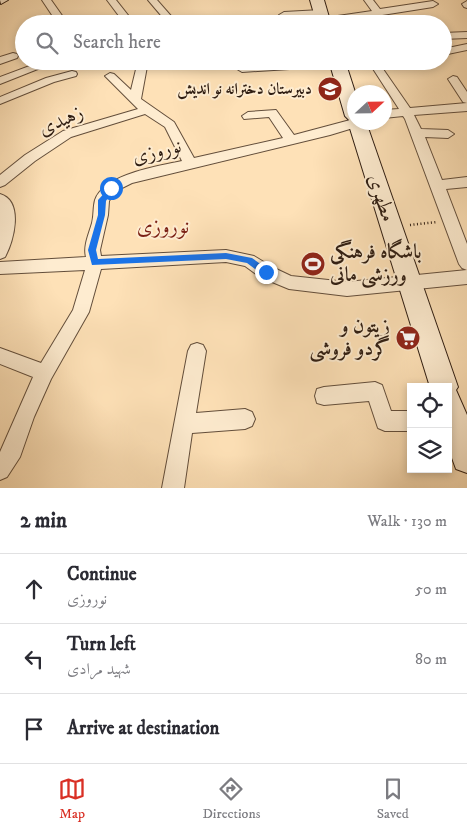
<!DOCTYPE html>
<html lang="en">
<head>
<meta charset="utf-8">
<style>
  :root { --surface:#fff; --page:#f7f7f7; --text:#2b2b33; --muted:#7c7c81; --line:#e1e1e2; --accent:#d93025 }
  body { margin:0; font-family:"IM FELL DW Pica",Amiri,serif; background:var(--page); color:var(--text) }
  .controls { position:absolute; right:15px; bottom:15px; display:grid; overflow:hidden; border-radius:0px; box-shadow:0 2px 8px #0003 }
  .controls button { width:45px; height:45px; display:grid; place-items:center; padding:0; border:0; border-bottom:1px solid var(--line); background:var(--surface); color:var(--text); font:25px sans-serif }
  .compass { position:absolute; left:347px; top:85px; width:45px; height:45px; border-radius:50%; background:var(--surface); box-shadow:0 2px 8px #0003; rotate:68deg }
  .stop { position:absolute; width:15px; height:15px; margin:-11px; border:4px solid #1a73e8; border-radius:50%; background:#fff }
  .stop.end { background:#1a73e8; border-color:#fff; box-shadow:0 1px 5px #0008 }
  .list { margin:0; padding:0; list-style:none }
  h2 { display:flex; justify-content:space-between; align-items:center; height:65px; margin:0; padding:0 20px; font-size:21px }
  h2 small { font-size:16px; font-weight:400; color:var(--muted) }
  .list li { display:grid; grid-template-columns:32px 1fr auto; gap:15px; align-items:center; box-sizing:border-box; height:70px; padding:0 20px; border-top:1px solid var(--line) }
  .list b { display:block; font-size:19px; white-space:nowrap }
  .list p { margin:0; font-size:16px; white-space:nowrap; color:var(--muted) }
  .list em { font-size:16px; font-style:normal; color:var(--muted) }
  .icon { flex:none; width:28px; height:28px; fill:none; stroke:currentColor; stroke-width:2; stroke-linecap:round; stroke-linejoin:round }
  .map { position:relative; flex:none; width:467px; height:488px; overflow:hidden }
  .search { position:absolute; background:var(--surface); box-shadow:0 2px 8px #0003; left:15px; right:15px; top:15px; height:55px; display:flex; align-items:center; gap:12px; box-sizing:border-box; padding:0 18px; border-radius:28px; color:var(--muted); font-size:19px }
  .sheet { height:275px; background:var(--surface) }
  nav { display:flex; justify-content:space-around; align-items:center; box-sizing:border-box; height:70px; border-top:1px solid var(--line); background:var(--surface); font-size:14px; color:var(--muted) }
  nav a { display:grid; justify-items:center; gap:2px }
  nav .on { color:var(--accent) }
  .map>svg:first-child { display:block }
  .lines { fill:none; stroke-linecap:round; stroke-linejoin:round }
  .street-casing { stroke:#634e3b; stroke-width:2 }
  .secondary-casing { stroke:#2f1d12; stroke-width:2 }
  .path { stroke:#2f1d12; stroke-width:2.5; stroke-dasharray:1 2.5; stroke-linecap:butt }
  .street { fill:#feecd0; fill-rule:evenodd }
  .secondary { fill:#feecd0; fill-rule:evenodd }
  .route { fill:#1a73e8 }
  .labels { text-anchor:middle; dominant-baseline:central; stroke-width:4; stroke-linejoin:round; paint-order:stroke }
  .far-poi-label { font-size:16px; font-weight:bold; fill:#2f1d12; stroke:#feecd0; text-anchor:end }
  .street-label { font-size:20px; fill:#2f1d12; stroke:#feecd0 }
  .poi-label { font-size:20px; font-weight:bold; fill:#2f1d12; stroke:#feecd0; text-anchor:start }
  .neighbourhood-label { font-size:21px; fill:#7a1f14; stroke:#feecd0 }
</style>
</head>
<body>
<div class="map">
<svg width="467" height="488" viewBox="0 0 467 488">
  <rect width="100%" height="100%" fill="#fee1b7"/>
  <filter id="stains"><feTurbulence type="fractalNoise" baseFrequency=".004" numOctaves="4"/><feColorMatrix values="0 0 0 0 .2 0 0 0 0 .09 0 0 0 0 .02 0 0 0 .5 -.17"/></filter>
  <radialGradient id="worn" r=".72"><stop offset=".6" stop-color="#630" stop-opacity="0"/><stop offset="1" stop-color="#630" stop-opacity=".3"/></radialGradient>
  <g class="lines">
    <defs>
      <path id="street" d="M42,0H51L68,24H58Z
        M107,0H116L135,24H125Z
        M148,0H157L171,16V20H165Z
        M364,0H373L380,9L433,1L438,4L433,7L325,24L319,21L324,18L372,11Z
        M467,1V8L464,7L462,4Z
        M321,10L326,13L324,15L290,17L294,24H284L279,15L284,12Z
        M207,16L212,19V24H202V19Z
        M257,19L260,20L263,24H253L254,20Z
        M467,32V38L443,39V33Z
        M467,44V50L443,55V49Z
        M13,53L17,54L18,56L17,58L0,64V57Z
        M43,61H58L0,84V77Z
        M138,61H148L141,99L174,122L194,158L283,138L269,117L244,119L242,116L248,112L276,110L294,135L354,119V122H365L363,125L330,135L132,183L116,191L109,201L108,215L100,250L101,256L226,250L254,256L272,267L291,276L347,282L467,270V284L347,296L289,289L260,277L245,266L226,262L101,269L89,312L51,379L34,417L20,457L7,477L0,480V452L33,377L0,364V348L41,363L73,310L85,270L0,274V262L86,257C83,246 89,234 92,223C94,215 93,207 95,200C104,174 159,166 182,161L165,127L145,114L71,137L35,161L5,185L0,187V175L25,155L63,131L138,109L105,76L110,73L114,74L131,90Z
        M315,61H341L342,63L337,66L242,72L237,69L242,66Z
        M368,61H378L380,63L409,61L408,63L383,69L410,108L467,103V111L414,115L421,129L448,130L454,134L448,138L425,137L442,180L467,177V187L446,189L467,244V270L462,268L459,264L405,119L403,116L384,118V110L399,109Z
        M72,71L76,72L77,74L76,76L54,82L0,104V97L46,78Z
        M453,76L457,77L467,92V103L463,102L448,79Z
        M0,194C24,201 14,241 5,257L0,259Z
        M197,343L203,345L206,351L196,413L245,409L252,412L255,419L252,426L245,429L192,433L184,488H162L188,351L191,345Z
        M375,382L382,385L391,411H411V431H385L378,428L369,401L324,405L317,403L315,396L317,389L324,387Z"/>
      <path id="secondary" d="M0,0H8L1,4Z
        M310,0H324L331,24H317Z
        M329,61H345L355,92L354,122H366L458,387L456,390L467,415V473L456,469L448,447V387H430L348,122L349,120L345,116Z"/>
    </defs>
    <use href="#street" class="street-casing"/>
    <use href="#secondary" class="secondary-casing"/>
    <path class="path" d="M410,225L437,222"/>
    <use href="#street" class="street"/>
    <use href="#secondary" class="secondary"/>
  </g>
  <path class="route" d="M111,186L114,188L106,201L105,215L96,250L98,259L226,253L252,258L269,270V275H263L247,263L226,259L92,265L88,250L98,215V200Z"/>
  <defs>
    <symbol id="school-disc" viewBox="-11 -11 22 22"><circle r="9.5" fill="#8f2418" stroke="#feecd0"/><path d="M0-5L7-2L0 1L-7-2ZM-4 1L0 2.5L4 1V4Q0 6-4 4Z" fill="#fff"/></symbol>
    <symbol id="stadium-disc" viewBox="-11 -11 22 22"><circle r="9.5" fill="#8f2418" stroke="#feecd0"/><path d="M0-5a6.5 5 0 1 0 0 10a6.5 5 0 1 0 0-10ZM-3.5-1.8h7v3.6h-7Z" fill="#fff"/></symbol>
    <symbol id="supermarket-disc" viewBox="-11 -11 22 22"><circle r="9.5" fill="#8f2418" stroke="#feecd0"/><path d="M-6-5.5h2.5l.6 2H6L4.5 2H-2.5L-4.4-4H-6ZM-1.5 3.2a1.3 1.3 0 1 0 .1 0ZM3 3.2a1.3 1.3 0 1 0 .1 0Z" fill="#fff"/></symbol>
  </defs>
  <g fill-rule="evenodd">
    <use href="#school-disc" x="316" y="75" width="28" height="28"/>
    <use href="#stadium-disc" x="299" y="250" width="28" height="28"/>
    <use href="#supermarket-disc" x="394" y="324" width="28" height="28"/>
  </g>
  <g class="labels">
    <g class="far-poi-label">
      <text x="312" y="89">دبیرستان دخترانه نو اندیش</text>
    </g>
    <g class="street-label">
      <text transform="translate(61 121) rotate(-24)">زهیدی</text>
      <text transform="translate(157 152) rotate(-14)">نوروزی</text>
      <text transform="translate(381 198) rotate(72)">مطهری</text>
    </g>
    <g class="poi-label">
      <text x="330" y="252">باشگاه فرهنگی<tspan x="330" dy="23">ورزشی مانی</tspan></text>
      <text x="390" y="326" text-anchor="end">زیتون و<tspan x="390" dy="23">گردو فروشی</tspan></text>
    </g>
    <g class="neighbourhood-label">
      <text x="163" y="227">نوروزی</text>
    </g>
  </g>
  <rect width="100%" height="100%" filter="url(#stains)"/>
  <rect width="100%" height="100%" fill="url(#worn)"/>
</svg>
<div class="controls">
<button><svg class="icon" aria-label="locate" viewBox="0 0 24 24"><circle cx="12" cy="12" r="6"/><path d="M12 2v4M12 18v4M2 12h4M18 12h4"/></svg></button>
<button><svg class="icon" aria-label="layers" viewBox="0 0 24 24"><path d="M12 4l9 5-9 5-9-5zM3 14l9 5 9-5"/></svg></button>
</div>
<svg class="compass" viewBox="-18 -18 36 36"><path d="M0-13l5 13h-10z" fill="#e53935"/><path d="M0 13l5-13h-10z" fill="#7c7c81"/></svg>
<div class="stop" style="left:111px;top:188px"></div>
<div class="stop end" style="left:266px;top:272px"></div>
<div class="search"><svg class="icon" aria-label="search" viewBox="0 0 24 24"><circle cx="10" cy="10" r="6"/><path d="M15 15l6 6"/></svg>Search here</div>
</div>
<section class="sheet">
<h2>2 min<small>Walk · 130 m</small></h2>
<ul class="list">
<li><svg class="icon" aria-label="ahead" viewBox="0 0 24 24"><path d="M12 20V5M6 11l6-6 6 6"/></svg><div><b>Continue</b><p>نوروزی</p></div><em>50 m</em></li>
<li><svg class="icon" aria-label="left" viewBox="0 0 24 24"><path d="M17 20v-9H6M10 6l-5 5 5 5"/></svg><div><b>Turn left</b><p>شهید مرادی</p></div><em>80 m</em></li>
<li><svg class="icon" aria-label="arrive" viewBox="0 0 24 24"><path d="M6 21V4h12l-3 4 3 4H6"/></svg><div><b>Arrive at destination</b></div></li>
</ul>
</section>
<nav>
<a class="on"><svg class="icon" aria-label="map" viewBox="0 0 24 24"><path d="M3 6l6-2 6 2 6-2v14l-6 2-6-2-6 2zM9 4v14M15 6v14"/></svg>Map</a>
<a><svg class="icon" aria-label="directions" viewBox="0 0 24 24"><path d="M12 3l9 9-9 9-9-9zM9 14v-3h6M13 9l2 2-2 2"/></svg>Directions</a>
<a><svg class="icon" aria-label="saved" viewBox="0 0 24 24"><path d="M7 4h10v16l-5-4-5 4z"/></svg>Saved</a>
</nav>
</body>
</html>
